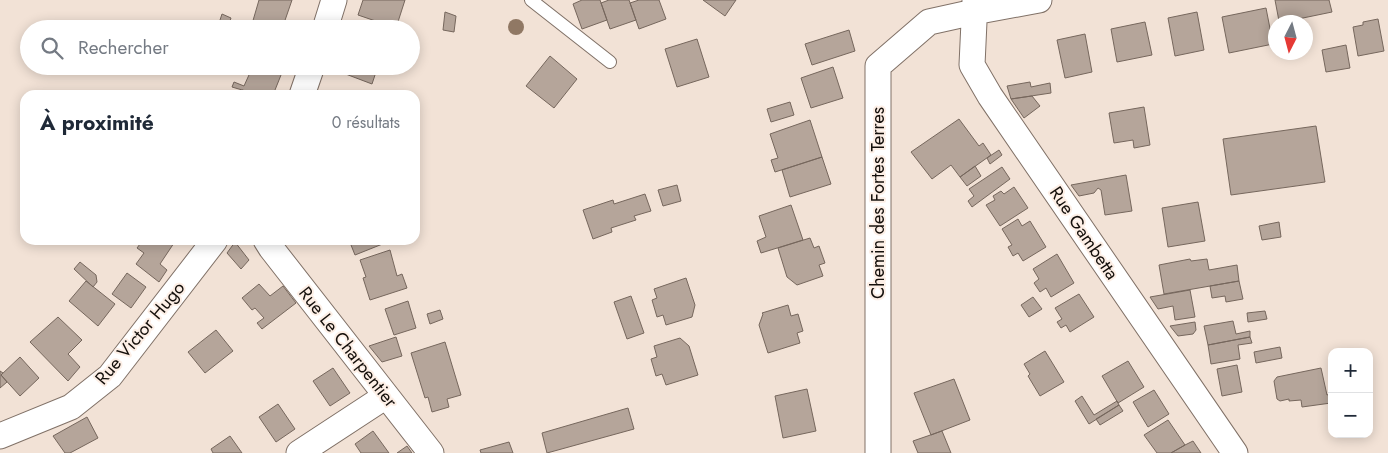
<!DOCTYPE html>
<html lang="fr">
<head>
<meta charset="utf-8">
<style>
  :root { --surface:#fff; --page:#f2f2f3; --text:#1f2937; --muted:#747a83; --line:#e0e1e3 }
  body { margin:0; font-family:Jost,sans-serif; background:var(--page); color:var(--text) }
  .controls { position:absolute; right:15px; bottom:15px; display:grid; overflow:hidden; border-radius:10px; box-shadow:0 2px 12px #0003 }
  .controls button { width:45px; height:45px; display:grid; place-items:center; padding:0; border:0; border-bottom:1px solid var(--line); background:var(--surface); color:var(--text); font:25px sans-serif }
  .compass { position:absolute; left:1268px; top:15px; width:45px; height:45px; border-radius:50%; background:var(--surface); box-shadow:0 2px 12px #0003; rotate:186deg }
  .list { margin:0; padding:0; list-style:none }
  h2 { display:flex; justify-content:space-between; align-items:center; height:65px; margin:0; padding:0 20px; font-size:21px }
  h2 small { font-size:16px; font-weight:400; color:var(--muted) }
  .icon { flex:none; width:28px; height:28px; fill:none; stroke:currentColor; stroke-width:2; stroke-linecap:round; stroke-linejoin:round }
  .map { position:relative; flex:none; width:1388px; height:453px; overflow:hidden }
  .search { position:absolute; background:var(--surface); box-shadow:0 2px 12px #0003; left:20px; top:20px; width:400px; height:55px; display:flex; align-items:center; gap:12px; box-sizing:border-box; padding:0 18px; border-radius:28px; color:var(--muted); font-size:19px }
  .panel { position:absolute; background:var(--surface); box-shadow:0 2px 12px #0003; left:20px; top:90px; width:400px; height:155px; border-radius:15px }
  .map>svg:first-child { display:block }
  .building { fill:#b5a59a; stroke:#76675d }
  .lines { fill:none; stroke-linecap:round; stroke-linejoin:round }
  .service-casing { stroke:#807167; stroke-width:14 }
  .minor-casing { stroke:#807167; stroke-width:27 }
  .service { stroke:#fff; stroke-width:12 }
  .minor { stroke:#fff; stroke-width:25 }
  .tree { fill:#907864 }
  .labels { text-anchor:middle; dominant-baseline:central; stroke-width:4; stroke-linejoin:round; paint-order:stroke }
  .street-label { font-size:18px; fill:#140f0b; stroke:#fdefe6 }
</style>
</head>
<body>
<div class="map">
<svg width="1388" height="453" viewBox="0 0 1388 453">
  <rect width="100%" height="100%" fill="#f2e2d6"/>
  <path class="building" d="M259,0H292L282,29H267L252,24Z
    M363,0H405L396,28L358,15Z
    M582,0H600L607,20L582,29L573,4Z
    M609,0H629L636,20L610,29L601,3Z
    M639,0H659L666,19L639,29L630,3Z
    M703,0H736L725,16Z
    M1275,0H1329L1332,12L1298,19V17L1279,21Z
    M1266,8L1273,44L1229,53L1222,17Z
    M445,12L456,16L454,32L443,30Z
    M1197,12L1204,50L1175,56L1168,18Z
    M222,14L231,18L227,29H217Z
    M1378,19L1384,51L1358,56L1353,27L1363,25V22Z
    M1145,22L1152,55L1117,62L1111,29Z
    M252,24L267,29H250Z
    M849,30L855,51L812,65L805,44Z
    M1085,34L1092,72L1065,78L1057,40Z
    M697,39L709,77L677,87L665,49Z
    M1346,45L1350,68L1326,72L1322,50Z
    M550,56L577,79L554,108L526,86Z
    M253,66L269,68L270,66L283,70L273,95H259L232,87L234,82L244,86Z
    M270,66H292L290,73Z
    M346,66H378L372,84L343,73Z
    M833,67L843,98L811,108L801,78Z
    M1030,82L1031,87L1050,83L1051,93L1011,99L1007,86Z
    M242,90L259,95H240Z
    M1032,96L1040,106L1024,118L1011,99Z
    M790,102L794,115L771,122L767,109Z
    M1144,107L1150,145L1134,148L1133,140L1114,143L1109,113Z
    M959,119L979,146L983,143L991,155L960,177L951,165L932,179L911,152Z
    M810,120L822,157L775,172L771,160L778,158L770,134Z
    M1316,126L1325,182L1231,195L1223,139Z
    M999,150L1002,155L990,164L987,158Z
    M822,157L831,184L790,197L782,170Z
    M975,166L981,176L967,186L960,177Z
    M1002,167L1010,179L972,207L968,201L974,196L969,189Z
    M1126,175L1132,211L1105,215L1101,190L1098,188L1094,193L1079,196L1071,185Z
    M677,185L681,201L663,206L658,190Z
    M1014,187L1028,208L1000,226L986,205L995,200L993,196L1001,191L1004,194Z
    M645,194L651,211L634,216L636,220L611,228L612,232L593,239L583,210L613,200L614,204Z
    M1198,202L1205,241L1168,247L1162,208Z
    M791,205L803,240L761,253L757,241L766,237L759,216Z
    M1018,219L1022,226L1030,221L1046,247L1023,261L1018,253L1013,256L1008,247L1012,245L1002,229Z
    M1279,222L1281,237L1262,240L1259,226Z
    M810,238L814,248L819,246L825,263L819,265L823,276L797,285L787,277L778,248Z
    M143,240H176L160,264L167,270L159,282L136,264L144,253L137,248Z
    M349,240H389L390,241L355,255Z
    M235,242L249,260L241,269L227,253Z
    M390,250L397,276L402,274L407,288L370,300L363,278L366,277L360,260Z
    M1057,254L1074,283L1051,297L1046,288L1040,292L1034,283L1039,279L1033,269Z
    M1190,259L1191,261L1207,259L1209,270L1237,265L1239,281L1164,294L1159,265Z
    M80,262L96,275L97,282L93,287L74,269Z
    M127,273L146,287L131,308L112,294Z
    M686,278L695,305L692,317L666,325L663,315L657,317L652,300L657,298L654,289Z
    M86,281L115,304L98,326L69,301Z
    M1239,281L1243,299L1226,302L1225,296L1212,298L1210,286Z
    M259,284L270,296L283,286L296,303L262,329L257,323L264,318L255,308L252,310L242,298Z
    M1190,290L1195,317L1175,320L1173,306L1158,309L1150,297Z
    M1079,294L1094,317L1070,332L1066,325L1061,328L1057,322L1062,319L1055,308Z
    M631,296L644,333L627,339L614,302Z
    M1033,297L1042,309L1029,317L1021,305Z
    M408,301L416,328L394,335L385,309Z
    M788,305L791,316L798,314L803,331L797,333L800,343L768,353L759,325L763,314L762,313Z
    M440,310L443,319L430,324L427,314Z
    M1265,311L1267,319L1248,322L1247,313Z
    M58,317L82,340L68,354L80,367L68,381L30,342Z
    M1233,321L1236,334L1250,331V337L1208,345L1204,326Z
    M1195,322L1196,330L1193,334L1178,336L1170,326Z
    M216,330L233,351L205,373L188,352Z
    M396,337L402,356L382,362L369,346Z
    M1250,337L1252,343L1238,345L1240,359L1211,364L1208,345Z
    M680,338L689,346L698,375L666,385L662,374L656,376L651,359L657,357L654,346Z
    M445,342L461,395L447,399L449,407L432,412L428,397L425,398L411,353Z
    M1280,347L1282,358L1256,363L1254,352Z
    M1045,351L1064,382L1040,396L1028,376L1030,374L1024,364Z
    M20,357L39,378L20,396L1,375Z
    M1128,361L1144,387L1118,403L1102,376Z
    M1237,365L1242,392L1222,396L1217,369Z
    M333,368L350,393L330,406L313,381Z
    M1321,368L1327,395L1330,394L1331,403L1302,407L1301,400L1289,401V399L1280,401L1277,399L1274,381L1277,377Z
    M0,371L3,373L1,375L7,382L0,388Z
    M954,379L970,420L931,435L914,393Z
    M807,389L816,431L783,438L775,396Z
    M1154,390L1169,414L1148,427L1133,402Z
    M1082,396L1094,415L1117,401L1119,405L1089,424L1075,401Z
    M278,404L295,429L276,442L259,417Z
    M1119,405L1123,411L1100,425L1096,419Z
    M628,408L634,429L547,453L542,433Z
    M87,417L98,438L70,453H65L53,436Z
    M1168,420L1185,445L1171,453H1157L1144,435Z
    M373,431L389,453H361L355,444Z
    M942,431L951,453H918L913,441Z
    M230,436L242,453H213L211,449Z
    M1193,441L1201,453H1171L1185,445Z
    M509,442L513,453H481L480,450Z
    M407,446L412,453H397Z"/>
  <g class="lines">
    <defs>
      <path id="service" d="M531,0L610,62"/>
      <path id="minor" d="M975,0L972,65L990,96L1235,453
        M325,29L334,0
        M302,95L312,66
        M266,240L271,248L431,453
        M0,436L71,407L110,376L215,240
        M299,453L386,396
        M878,453V66L929,22L974,12L1039,0"/>
    </defs>
    <use href="#service" class="service-casing"/>
    <use href="#minor" class="minor-casing"/>
    <use href="#service" class="service"/>
    <use href="#minor" class="minor"/>
  </g>
  <circle class="tree" cx="516" cy="27" r="8"/>
  <g class="labels">
    <g class="street-label">
      <text transform="translate(878 203) rotate(-90)">Chemin des Fortes Terres</text>
      <text transform="translate(1084 233) rotate(56)">Rue Gambetta</text>
      <text transform="translate(140 333) rotate(-50)">Rue Victor Hugo</text>
      <text transform="translate(348 347) rotate(52)">Rue Le Charpentier</text>
    </g>
  </g>
</svg>
<div class="controls">
<button>+</button>
<button>−</button>
</div>
<svg class="compass" viewBox="-18 -18 36 36"><path d="M0-13l5 13h-10z" fill="#e53935"/><path d="M0 13l5-13h-10z" fill="#747a83"/></svg>
<div class="search"><svg class="icon" aria-label="search" viewBox="0 0 24 24"><circle cx="10" cy="10" r="6"/><path d="M15 15l6 6"/></svg>Rechercher</div>
<section class="panel">
<h2>À proximité<small>0 résultats</small></h2>
<ul class="list">
</ul>
</section>
</div>
</body>
</html>
